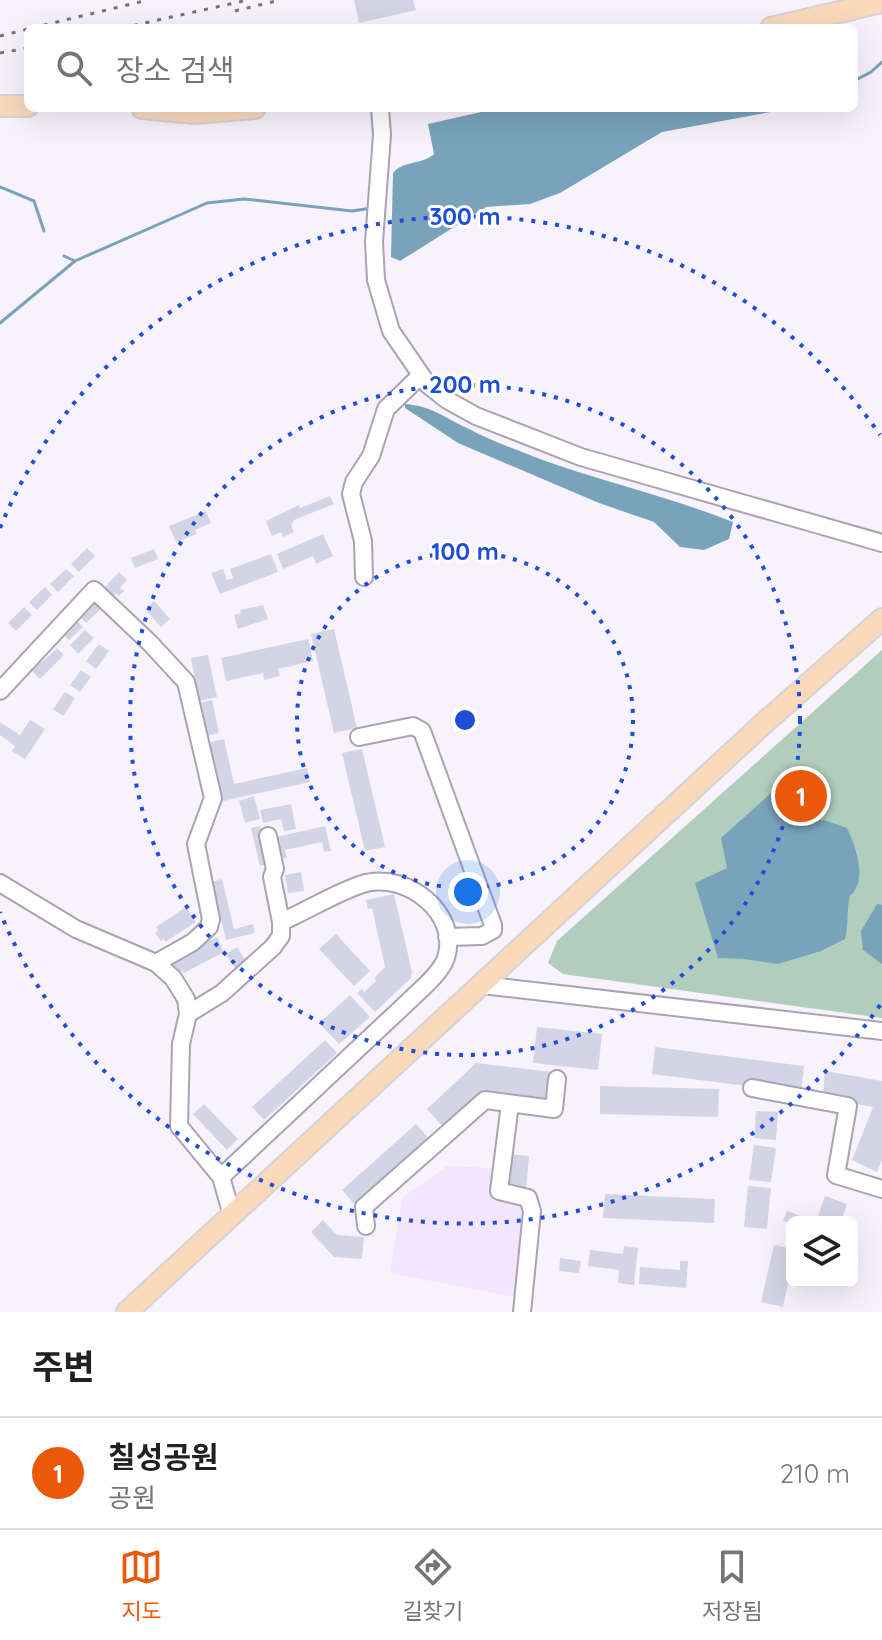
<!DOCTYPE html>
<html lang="ko">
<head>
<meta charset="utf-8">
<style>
  :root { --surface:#fff; --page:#f2f2f2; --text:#202124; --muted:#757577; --line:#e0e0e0; --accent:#ea580c }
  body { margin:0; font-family:Quicksand,"Noto Sans KR",sans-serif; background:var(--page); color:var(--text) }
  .controls { position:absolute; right:24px; bottom:24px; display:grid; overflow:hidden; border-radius:12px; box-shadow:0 8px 32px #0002 }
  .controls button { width:72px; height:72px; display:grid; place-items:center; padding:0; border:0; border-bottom:2px solid var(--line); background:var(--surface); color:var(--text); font:40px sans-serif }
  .you { position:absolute; left:468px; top:892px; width:28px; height:28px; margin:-20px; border:6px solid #fff; border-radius:50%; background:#1a73e8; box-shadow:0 0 0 12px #1a73e833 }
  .badge { display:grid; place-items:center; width:52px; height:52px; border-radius:50%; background:var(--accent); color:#fff; font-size:26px; font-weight:700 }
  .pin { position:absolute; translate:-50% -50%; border:4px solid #fff; box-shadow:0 2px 8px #0006 }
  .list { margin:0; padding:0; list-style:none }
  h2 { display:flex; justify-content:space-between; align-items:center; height:104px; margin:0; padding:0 32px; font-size:34px }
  h2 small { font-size:26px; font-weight:400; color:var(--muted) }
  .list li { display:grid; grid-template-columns:52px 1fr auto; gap:24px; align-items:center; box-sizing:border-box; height:112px; padding:0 32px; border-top:2px solid var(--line) }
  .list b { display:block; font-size:30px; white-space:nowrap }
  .list p { margin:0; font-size:26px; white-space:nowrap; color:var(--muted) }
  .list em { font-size:26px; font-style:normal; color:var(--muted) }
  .icon { flex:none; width:44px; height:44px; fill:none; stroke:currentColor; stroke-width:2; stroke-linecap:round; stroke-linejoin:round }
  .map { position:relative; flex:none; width:882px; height:1312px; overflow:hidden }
  .search { position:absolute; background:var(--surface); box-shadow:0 8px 32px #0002; left:24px; right:24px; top:24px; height:88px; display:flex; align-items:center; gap:20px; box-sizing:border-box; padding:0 28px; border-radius:12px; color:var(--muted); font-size:30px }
  .sheet { height:216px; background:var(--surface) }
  nav { display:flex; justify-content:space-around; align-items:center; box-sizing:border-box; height:112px; border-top:2px solid var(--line); background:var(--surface); font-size:22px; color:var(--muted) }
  nav a { display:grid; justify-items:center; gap:4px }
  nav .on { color:var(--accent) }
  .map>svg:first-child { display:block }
  .built { fill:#f3e5fd }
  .green { fill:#b0cdbd }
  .water { fill:#79a3bb }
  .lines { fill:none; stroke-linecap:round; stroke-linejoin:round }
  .stream { stroke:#79a3bb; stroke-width:3 }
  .building { fill:#d3d5e7 }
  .minor-casing { stroke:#aba2b2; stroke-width:20 }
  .major-casing { stroke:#d4d3d5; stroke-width:24 }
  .minor { stroke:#fff; stroke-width:16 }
  .major { stroke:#fad9bb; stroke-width:20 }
  .rail { stroke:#76727a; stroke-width:3; stroke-dasharray:4 8; stroke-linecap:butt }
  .ring { fill:none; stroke:#1d4ed8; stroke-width:4; stroke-dasharray:4 8 }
  .centre { fill:#1d4ed8; stroke:#fff; stroke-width:4 }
  .ring-label { font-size:24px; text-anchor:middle; font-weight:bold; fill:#1d4ed8; stroke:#fff; stroke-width:6; stroke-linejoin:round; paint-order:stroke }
</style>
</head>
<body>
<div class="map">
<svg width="882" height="1312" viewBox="0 0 882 1312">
  <rect width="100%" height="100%" fill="#f8f2fd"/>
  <path class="built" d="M447,1166L493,1168L497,1195L524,1203L514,1297L390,1273L402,1198Z"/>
  <path class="green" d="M882,650V1018L563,974L548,963L557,941Z"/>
  <path class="water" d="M499,108H792L662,132L560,193L530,204L486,207L400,261L391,257L393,173C404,160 422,165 434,154L428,124Z
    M405,404C432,406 443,417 467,428C490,440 516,450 540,459C604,482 670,497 733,522L729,539L704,550L680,547L654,522L599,503L458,443L405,408Z
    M779,786L803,803L804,818L808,821L824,820L847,828C856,847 868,880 850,896C846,911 849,924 845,939L821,951L778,964L744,959L718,958L695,883L727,868L721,838Z
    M877,904L882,905V964L863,950L861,931Z"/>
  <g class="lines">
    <path class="stream" d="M854,81L871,72L882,62
      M0,187L34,201L44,231
      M64,256L75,261
      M0,323L75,261L207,203L244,199L352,211L372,208"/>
  </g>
  <path class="building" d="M354,0H413L416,10L359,23Z
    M330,496L334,504L294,520L291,525L294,532L283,537L281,532L272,536L266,521L299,505L300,508Z
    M206,511L211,523L195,530L197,534L176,542L169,526Z
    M323,534L333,556L316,564L313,556L283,569L277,554Z
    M87,548L95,556L79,572L71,564Z
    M154,549L158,559L135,568L131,558Z
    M271,554L278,572L220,594L211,573L223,569L227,580L233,578L230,569Z
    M66,569L74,576L58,592L50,584Z
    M119,572L127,580L120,588L124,591L119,596L116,593L111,599L102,590Z
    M45,587L52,595L37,610L29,602Z
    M93,599L102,608L86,623L77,614Z
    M154,601L170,619L161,627L145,609Z
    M263,605L268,619L238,629L234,615L241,613L240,610Z
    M24,607L32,615L16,631L8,623Z
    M74,618L83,627L69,640L60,631Z
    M334,629L357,728L334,733L311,634Z
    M85,630L94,638L78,654L70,645Z
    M308,639L313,661L278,669L280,676L264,680L263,673L226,681L221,658Z
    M99,644L109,651L96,669L86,661Z
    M57,648L64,655L40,679L30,669L39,659L42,662Z
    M208,655L217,697L199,701L191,658Z
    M81,670L91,677L80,692L70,685Z
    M65,692L75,698L63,716L53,709Z
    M212,700L219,733L207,736L200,703Z
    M30,720L45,729L25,759L12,751L15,746L0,735V722L20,735Z
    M224,739L234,784L307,768L310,782L219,802L206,743Z
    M362,749L385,847L365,851L342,753Z
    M254,796L260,819L245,823L239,801Z
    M291,804L296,829L284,831L281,819L263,823L260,810Z
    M260,826L269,864L260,866L251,828Z
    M325,826L331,851L324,852L322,842L285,850L287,858L277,860L272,838Z
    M301,872L304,891L288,893L285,875Z
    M222,879L234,929L253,924L255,933L226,940L212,882Z
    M394,894L412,972L411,978L375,1012L357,993L362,989L364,992L376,981L374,978L385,967L372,908L368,909L366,900Z
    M186,907L196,922L165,942L164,939L161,941L155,933L158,931L156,927Z
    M336,934L370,971L354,986L319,949Z
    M217,937L224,952L184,973L183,971L176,972L170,961Z
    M237,947L248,964L237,971L226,954Z
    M350,995L370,1017L339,1044L319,1023Z
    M537,1027L602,1034L598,1070L533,1063Z
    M325,1040L337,1053L264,1120L252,1107Z
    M655,1047L804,1066L801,1093L652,1074Z
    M476,1063L552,1072L550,1099L492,1092L445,1129L427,1109Z
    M825,1071L882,1081V1160L877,1172L852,1160L873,1107L823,1098Z
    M600,1086L719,1089L718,1117L600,1114Z
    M204,1104L238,1139L227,1150L193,1114Z
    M756,1111L778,1112L776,1140L754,1138Z
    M416,1124L430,1140L355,1205L342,1190Z
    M754,1145L776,1148L771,1182L749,1180Z
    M509,1154L529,1156L526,1189L506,1187Z
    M748,1186L771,1188L767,1229L744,1227Z
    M605,1194L715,1199L714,1223L603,1218Z
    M825,1196L847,1204L841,1222H792V1224L783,1221L787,1211L816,1222Z
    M323,1220L337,1235L364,1237L362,1259L334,1257L311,1232Z
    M774,1245L792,1249V1267L783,1307L761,1302Z
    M624,1246L638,1248L634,1285L618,1283L619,1270L588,1266L590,1250L623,1254Z
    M560,1258L581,1261L579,1273L559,1271Z
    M680,1261H688L686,1288L639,1284L640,1267L680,1270Z"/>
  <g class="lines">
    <defs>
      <path id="minor" d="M380,108L382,135L374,242L376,280L391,331L428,385L447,400L476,416L581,457L882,543
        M364,577L363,541L351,494L354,482L371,456L386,409L420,376
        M0,691L94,590L150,643L186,682L213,798L196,844L211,919L209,927L193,942L156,963
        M359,737L413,726L422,731L493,925V930L482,936L447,937
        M0,883L76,929L156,963L173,978L186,999L188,1014L181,1044L179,1126L221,1177L232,1215
        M482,985L882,1031
        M188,1014L222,993L273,947L281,936V922L272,877L275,869L268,836
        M752,1088L848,1106L836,1175L882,1189
        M510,1104L499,1191L528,1198L532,1211L522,1312
        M221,1177L410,1000C422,988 440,974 446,958C460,913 407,873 366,883C340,890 307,911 281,922
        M366,1226L364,1207L485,1100L554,1109L557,1079"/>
      <path id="major" d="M771,28L882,2
        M0,106H28
        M142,108L194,113L255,108
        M127,1312L763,724L882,619"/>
    </defs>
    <use href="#minor" class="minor-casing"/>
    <use href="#major" class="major-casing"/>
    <use href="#minor" class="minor"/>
    <use href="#major" class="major"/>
    <path class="rail" d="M235,11L280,0
      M32,28L148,0
      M122,28L248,0
      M0,36L28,29
      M0,53L28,48"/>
  </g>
  <g class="ring">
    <circle cx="465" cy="720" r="168"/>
    <circle cx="465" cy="720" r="335"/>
    <path d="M880 1005A503 503 0 0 1 0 912M0 528A503 503 0 0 1 880 435"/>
  </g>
  <circle cx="465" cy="720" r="12" class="centre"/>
  <g class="ring-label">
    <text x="465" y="225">300 m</text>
    <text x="465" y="393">200 m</text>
    <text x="465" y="560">100 m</text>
  </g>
</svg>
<div class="controls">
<button><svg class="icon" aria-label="layers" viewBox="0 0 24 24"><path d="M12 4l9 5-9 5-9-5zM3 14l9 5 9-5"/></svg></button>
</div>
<div class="you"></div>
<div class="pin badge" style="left:801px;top:796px">1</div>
<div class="search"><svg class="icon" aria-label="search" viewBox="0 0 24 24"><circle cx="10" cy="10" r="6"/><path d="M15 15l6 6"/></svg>장소 검색</div>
</div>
<section class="sheet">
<h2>주변<small></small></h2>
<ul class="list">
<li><span class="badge">1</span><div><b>칠성공원</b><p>공원</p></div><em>210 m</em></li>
</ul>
</section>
<nav>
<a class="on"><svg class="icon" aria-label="map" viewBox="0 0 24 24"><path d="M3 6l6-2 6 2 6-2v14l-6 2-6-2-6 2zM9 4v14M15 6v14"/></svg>지도</a>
<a><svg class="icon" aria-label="directions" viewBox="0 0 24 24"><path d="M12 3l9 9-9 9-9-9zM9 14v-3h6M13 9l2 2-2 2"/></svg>길찾기</a>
<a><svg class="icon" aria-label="saved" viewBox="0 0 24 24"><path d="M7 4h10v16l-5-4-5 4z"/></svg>저장됨</a>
</nav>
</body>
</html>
